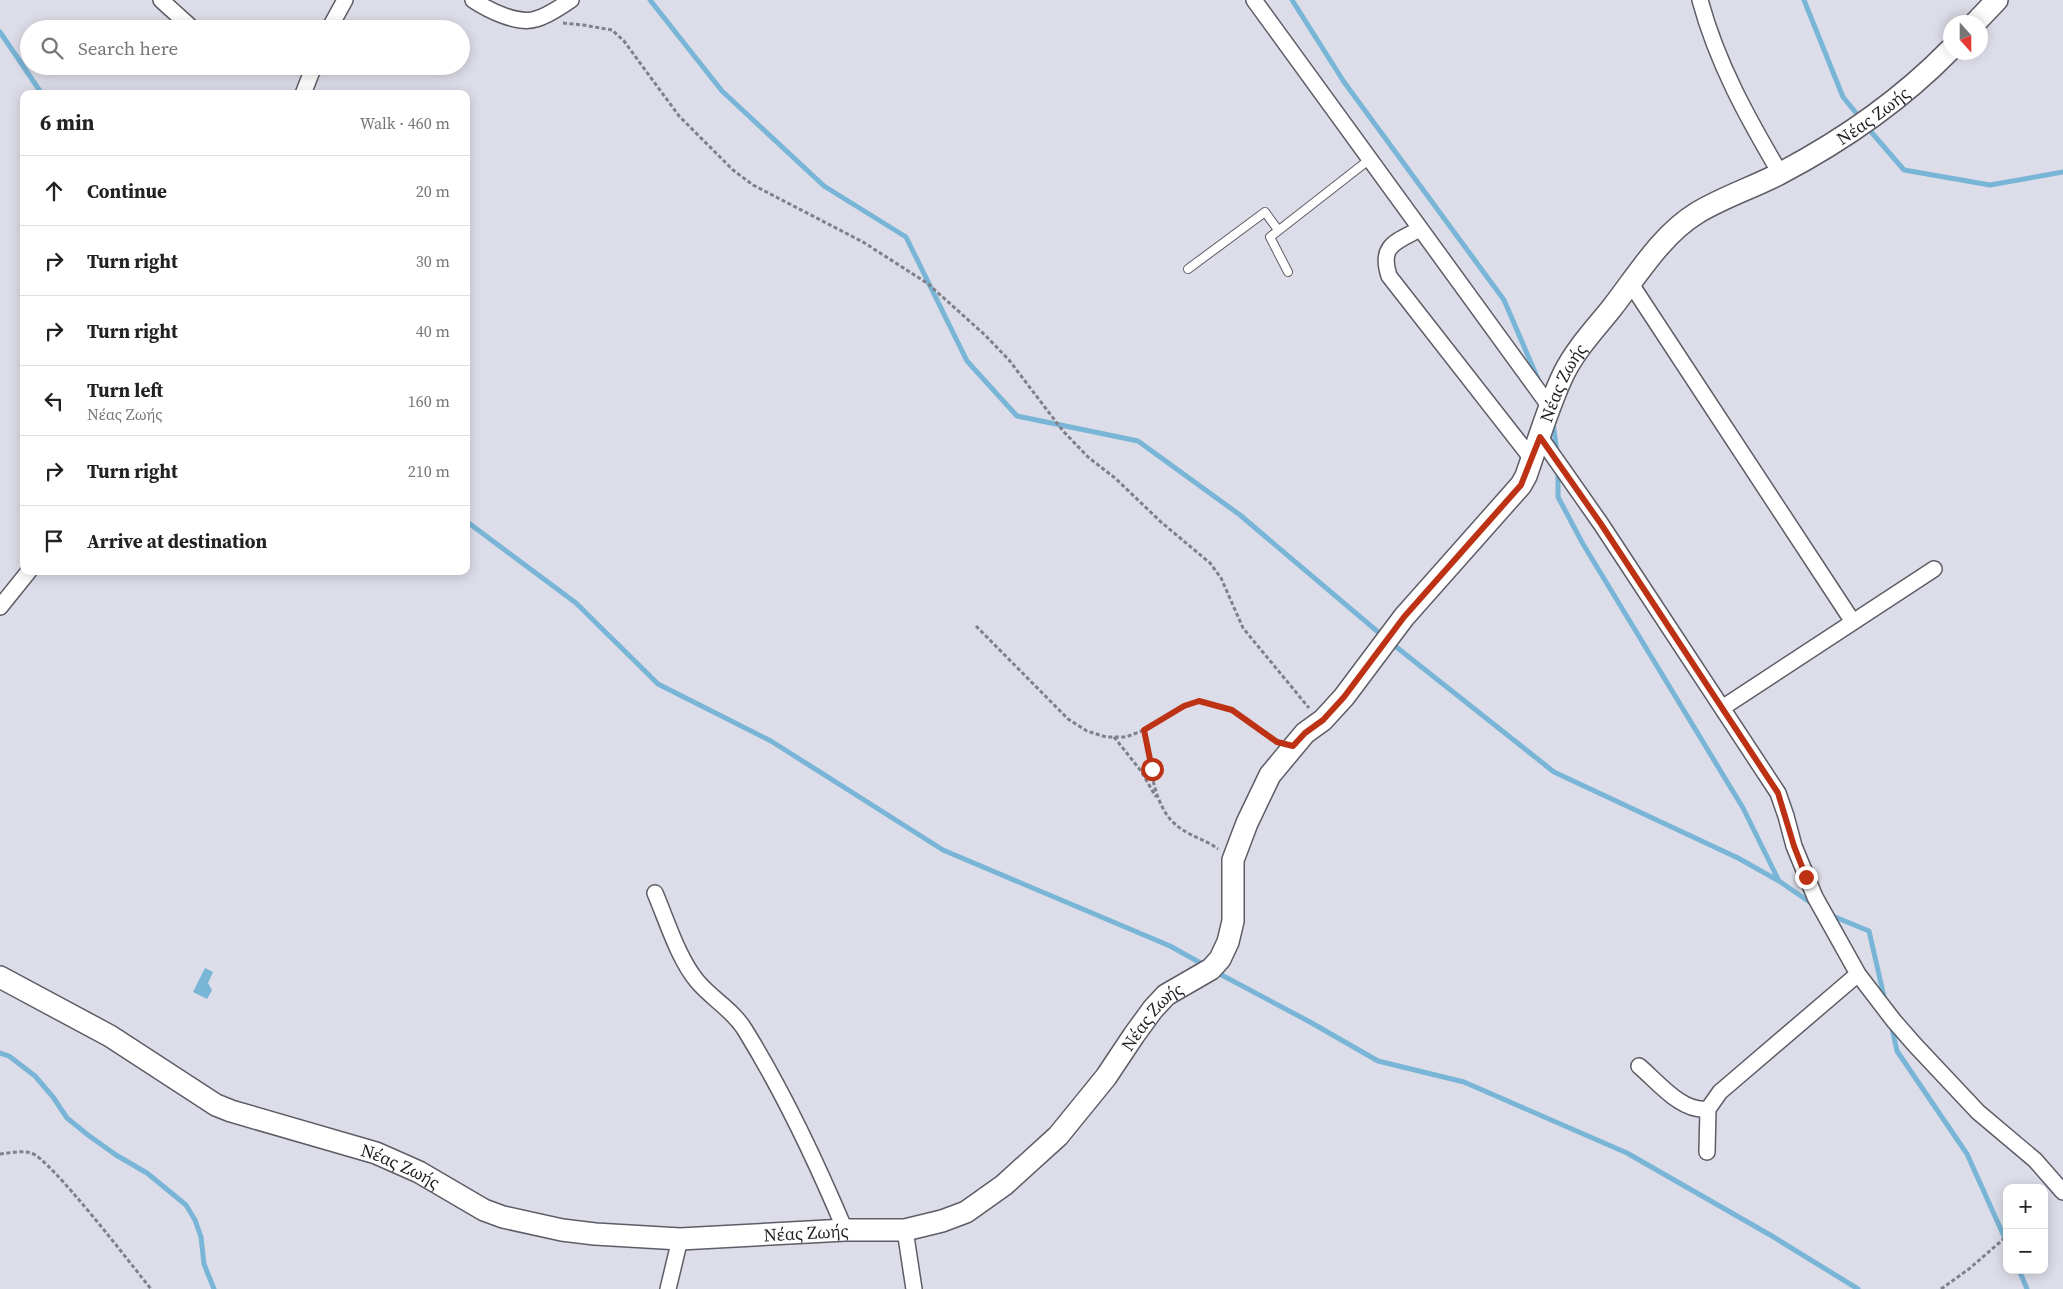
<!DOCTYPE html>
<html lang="en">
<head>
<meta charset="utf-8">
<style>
  :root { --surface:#fff; --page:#f2f2f2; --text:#222; --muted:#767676; --line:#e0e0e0 }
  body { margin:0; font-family:"Source Serif 4",serif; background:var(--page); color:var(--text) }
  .controls { position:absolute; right:15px; bottom:15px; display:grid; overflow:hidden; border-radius:10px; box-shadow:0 2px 12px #0003 }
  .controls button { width:45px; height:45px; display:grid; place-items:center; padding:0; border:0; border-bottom:1px solid var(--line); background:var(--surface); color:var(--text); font:25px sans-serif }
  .compass { position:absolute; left:1943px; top:15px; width:45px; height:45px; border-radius:50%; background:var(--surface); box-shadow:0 2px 12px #0003; rotate:159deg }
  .stop { position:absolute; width:15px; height:15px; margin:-11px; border:4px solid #bd3214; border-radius:50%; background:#fff }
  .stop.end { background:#bd3214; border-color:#fff; box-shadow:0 1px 5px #0008 }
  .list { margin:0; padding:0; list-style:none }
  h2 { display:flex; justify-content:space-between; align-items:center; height:65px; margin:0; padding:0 20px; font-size:21px }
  h2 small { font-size:16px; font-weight:400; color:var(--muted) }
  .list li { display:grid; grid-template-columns:32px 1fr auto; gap:15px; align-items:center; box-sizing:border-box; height:70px; padding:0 20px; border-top:1px solid var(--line) }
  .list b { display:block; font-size:19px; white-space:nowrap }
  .list p { margin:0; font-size:16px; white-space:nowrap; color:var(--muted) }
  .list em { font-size:16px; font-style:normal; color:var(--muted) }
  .icon { flex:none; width:28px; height:28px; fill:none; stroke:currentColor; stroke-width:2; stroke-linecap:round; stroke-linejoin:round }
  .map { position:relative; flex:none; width:2063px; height:1289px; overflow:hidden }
  .search { position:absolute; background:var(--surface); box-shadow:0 2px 12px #0003; left:20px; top:20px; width:450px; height:55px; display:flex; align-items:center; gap:12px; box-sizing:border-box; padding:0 18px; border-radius:28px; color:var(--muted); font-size:19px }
  .panel { position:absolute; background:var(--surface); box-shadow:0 2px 12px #0003; left:20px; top:90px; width:450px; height:485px; border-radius:10px }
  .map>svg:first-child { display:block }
  .water { fill:#79b5d6 }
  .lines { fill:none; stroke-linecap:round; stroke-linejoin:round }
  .stream { stroke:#79b5d6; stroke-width:5 }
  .lane-casing { stroke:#5c5d66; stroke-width:10 }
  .street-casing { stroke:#5c5d66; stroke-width:18 }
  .secondary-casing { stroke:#5c5d66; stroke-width:24 }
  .path { stroke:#808188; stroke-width:3; stroke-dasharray:4 2.5; stroke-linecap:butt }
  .lane { stroke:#fff; stroke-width:8 }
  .street { stroke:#fff; stroke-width:15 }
  .secondary { stroke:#fff; stroke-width:21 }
  .route { stroke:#bd3214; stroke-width:6 }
  .labels { text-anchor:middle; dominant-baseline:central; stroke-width:5; stroke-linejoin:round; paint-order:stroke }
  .street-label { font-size:18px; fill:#1e1e22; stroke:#dcdde8 }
</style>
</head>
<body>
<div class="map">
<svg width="2063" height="1289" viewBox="0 0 2063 1289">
  <rect width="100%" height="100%" fill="#dcdde8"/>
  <path class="water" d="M205,968L213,972L208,983L212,990L207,999L193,992Z"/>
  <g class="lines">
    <path class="stream" d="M650,0L722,91L824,186L906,237L967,361L1017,416L1138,441L1240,515L1384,637
      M1292,0L1344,82L1504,300L1538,379
      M1804,0L1843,97L1861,119
      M0,32L42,94
      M1866,126L1904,170L1990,185L2063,172
      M1553,422L1557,453
      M1558,469V497L1583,544L1743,808L1779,881
      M466,521L576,603L658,684L771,741L943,850L1170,946L1206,966
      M1390,642L1554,772L1738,858L1779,881L1814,905
      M1830,915L1869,931L1885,1001
      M1216,972L1310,1022L1378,1061L1464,1082L1627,1153L1772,1236L1858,1289
      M1891,1024L1897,1051L1967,1154L2007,1243
      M0,1053L9,1056L35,1076L53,1097L67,1118L88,1135L116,1155L147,1173L186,1205L195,1220L201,1237L204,1264L214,1289
      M2019,1270L2027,1289"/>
    <defs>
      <path id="lane" d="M1188,269L1265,212L1278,230
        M1288,272L1270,237L1370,159"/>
      <path id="street" d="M161,0L193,29
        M473,0C488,10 518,25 536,19C548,16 560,7 571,0
        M1254,0L1550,407
        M1700,0C1717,63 1747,117 1780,173
        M329,29L345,0
        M303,94L314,66
        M1420,229C1396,242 1379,245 1389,276L1532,459
        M1631,284L1853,622
        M1540,437L1601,524L1778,793L1786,816L1794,846L1815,897L1858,974L1894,1021L1915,1045L1978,1112L2035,1160L2063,1192
        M0,607L29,571
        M1722,708L1934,569
        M655,893C667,921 678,958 697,981C712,999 733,1010 745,1030C784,1093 816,1161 845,1230
        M1639,1066C1658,1082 1682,1113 1708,1109
        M1707,1152L1708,1109L1720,1092L1858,974
        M905,1230L914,1289
        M668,1289L680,1239"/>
      <g id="secondary">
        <path d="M1976,22L1997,0"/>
        <path id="s1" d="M0,977L110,1036L216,1105L231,1111L376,1153L419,1172L484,1210L503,1217L562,1230L595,1234L680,1239L845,1230H905L942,1221L966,1212L1004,1185L1058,1136L1106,1077L1134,1035L1153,1009L1166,995L1211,969L1220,959L1228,942L1233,921V860L1247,823L1270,775L1305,733L1323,720L1344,697L1404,617L1521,485L1526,476C1538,442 1548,406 1564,373C1576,349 1595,329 1611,309C1637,276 1661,235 1697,213C1723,197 1752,188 1779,174C1842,141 1900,101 1950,50"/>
      </g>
    </defs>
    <use href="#lane" class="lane-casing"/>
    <use href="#street" class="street-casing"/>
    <use href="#secondary" class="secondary-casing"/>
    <path class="path" d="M563,23L583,25L612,30L624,41L679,116L733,170L753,185L863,242L927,283L985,335L1009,360L1063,431L1088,457L1115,478L1161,522L1210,563L1221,578L1243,628L1309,708
      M976,626L1068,719L1087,731L1106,737H1126L1144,730L1183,706L1199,701L1232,710L1275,740
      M1144,730C1150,760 1152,804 1175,824C1188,836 1205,839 1218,849
      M1114,737L1141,771L1156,797
      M0,1154C10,1153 21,1150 31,1153C49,1157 134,1268 151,1289
      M1941,1289L1969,1269L2007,1236"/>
    <use href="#lane" class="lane"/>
    <use href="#street" class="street"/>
    <use href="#secondary" class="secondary"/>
  </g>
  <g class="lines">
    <path class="route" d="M1152,769L1144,730L1184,706L1199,701L1232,710L1277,742L1293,746L1305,733L1323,720L1344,697L1404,617L1521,485L1540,437L1601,524L1778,793L1794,846L1806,877"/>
  </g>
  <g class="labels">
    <g class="street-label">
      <text stroke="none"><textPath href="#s1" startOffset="2501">Νέας Ζωής</textPath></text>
      <text stroke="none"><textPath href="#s1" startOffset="2081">Νέας Ζωής</textPath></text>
      <text stroke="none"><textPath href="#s1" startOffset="1301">Νέας Ζωής</textPath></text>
      <text stroke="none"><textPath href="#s1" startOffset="446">Νέας Ζωής</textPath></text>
      <text stroke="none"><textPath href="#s1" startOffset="866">Νέας Ζωής</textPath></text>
    </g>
  </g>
</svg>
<div class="controls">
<button>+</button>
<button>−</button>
</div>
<svg class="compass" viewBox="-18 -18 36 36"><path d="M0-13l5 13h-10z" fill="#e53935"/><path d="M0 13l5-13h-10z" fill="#767676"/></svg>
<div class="stop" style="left:1152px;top:769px"></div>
<div class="stop end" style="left:1806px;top:877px"></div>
<div class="search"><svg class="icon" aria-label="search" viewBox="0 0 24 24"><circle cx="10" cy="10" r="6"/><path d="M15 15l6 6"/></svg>Search here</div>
<section class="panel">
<h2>6 min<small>Walk · 460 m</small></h2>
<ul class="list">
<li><svg class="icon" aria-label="ahead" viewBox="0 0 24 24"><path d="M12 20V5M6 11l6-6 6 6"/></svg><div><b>Continue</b></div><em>20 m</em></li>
<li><svg class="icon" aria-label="right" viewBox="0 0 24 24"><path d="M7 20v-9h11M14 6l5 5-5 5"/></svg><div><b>Turn right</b></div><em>30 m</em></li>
<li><svg class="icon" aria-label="right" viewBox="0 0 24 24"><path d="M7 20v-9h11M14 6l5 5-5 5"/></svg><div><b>Turn right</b></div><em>40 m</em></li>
<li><svg class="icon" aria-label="left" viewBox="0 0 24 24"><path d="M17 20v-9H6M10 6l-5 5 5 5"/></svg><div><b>Turn left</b><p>Νέας Ζωής</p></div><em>160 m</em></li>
<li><svg class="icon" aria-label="right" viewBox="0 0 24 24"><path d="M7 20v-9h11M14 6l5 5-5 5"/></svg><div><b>Turn right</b></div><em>210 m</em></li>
<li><svg class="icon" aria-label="arrive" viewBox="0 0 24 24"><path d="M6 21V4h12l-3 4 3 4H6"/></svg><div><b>Arrive at destination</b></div></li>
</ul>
</section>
</div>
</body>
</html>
